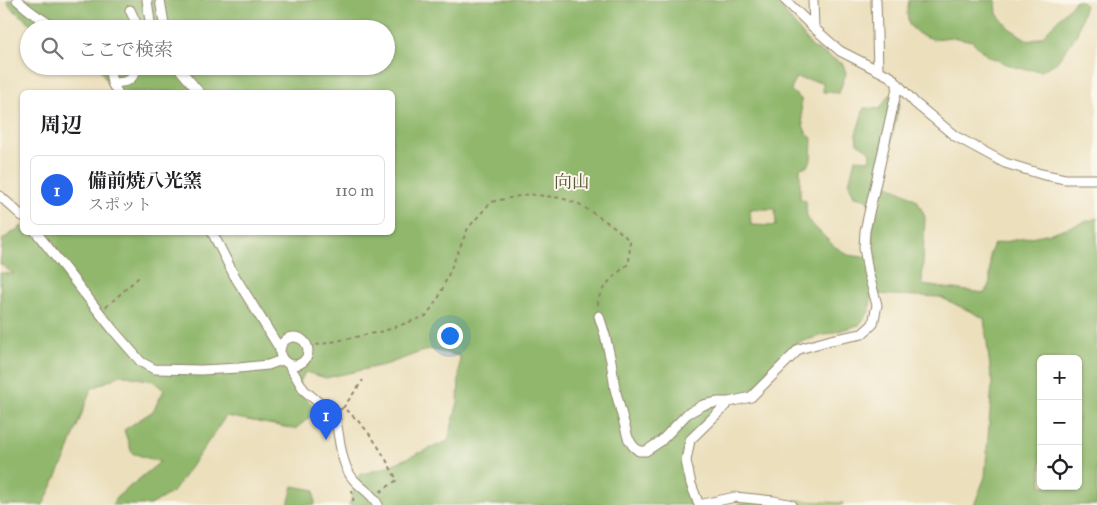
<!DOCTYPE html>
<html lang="ja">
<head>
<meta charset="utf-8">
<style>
  :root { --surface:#fff; --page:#f2f2f2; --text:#202124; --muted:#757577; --line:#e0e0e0; --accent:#2563eb }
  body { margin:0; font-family:"IM FELL Great Primer","Noto Serif JP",serif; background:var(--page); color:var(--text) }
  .controls { position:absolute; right:15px; bottom:15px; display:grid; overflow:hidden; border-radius:8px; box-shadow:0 1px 4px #0004 }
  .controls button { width:45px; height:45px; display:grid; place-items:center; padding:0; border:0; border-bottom:1px solid var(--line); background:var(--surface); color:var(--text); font:25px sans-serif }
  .you { position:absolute; left:449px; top:335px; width:18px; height:18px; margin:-12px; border:4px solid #fff; border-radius:50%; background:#1a73e8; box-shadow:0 0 0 8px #1a73e833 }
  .badge { display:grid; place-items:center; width:32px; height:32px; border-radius:50%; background:var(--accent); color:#fff; font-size:16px; font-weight:700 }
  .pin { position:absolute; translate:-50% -41px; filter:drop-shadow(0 1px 2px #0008) }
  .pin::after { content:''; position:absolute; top:26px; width:18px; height:15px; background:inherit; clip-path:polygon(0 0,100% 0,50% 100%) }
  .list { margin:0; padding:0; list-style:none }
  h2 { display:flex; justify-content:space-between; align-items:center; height:65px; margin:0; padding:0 20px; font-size:21px }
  h2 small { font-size:16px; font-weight:400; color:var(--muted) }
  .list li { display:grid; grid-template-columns:32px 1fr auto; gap:15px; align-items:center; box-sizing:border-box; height:70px; margin:0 10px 10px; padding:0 10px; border:1px solid var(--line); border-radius:8px }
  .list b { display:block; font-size:19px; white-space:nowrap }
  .list p { margin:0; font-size:16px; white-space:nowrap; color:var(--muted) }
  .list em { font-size:16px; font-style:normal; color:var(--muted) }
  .icon { flex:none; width:28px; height:28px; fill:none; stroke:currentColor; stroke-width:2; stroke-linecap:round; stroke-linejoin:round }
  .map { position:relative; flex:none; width:1097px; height:505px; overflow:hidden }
  .search { position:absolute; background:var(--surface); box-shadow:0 1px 4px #0004; left:20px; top:20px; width:375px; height:55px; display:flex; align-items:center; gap:12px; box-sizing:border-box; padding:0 18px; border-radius:28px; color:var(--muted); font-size:19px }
  .panel { position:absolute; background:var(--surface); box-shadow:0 1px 4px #0004; left:20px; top:90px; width:375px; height:145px; border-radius:8px }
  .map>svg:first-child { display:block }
  .green { fill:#b5d67d; stroke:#78804e }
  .forest { fill:#90b76c; stroke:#667045; fill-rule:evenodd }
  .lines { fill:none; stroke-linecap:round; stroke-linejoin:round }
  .street-casing { stroke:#93846d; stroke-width:11 }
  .path { stroke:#93846d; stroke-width:2; stroke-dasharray:4 4; stroke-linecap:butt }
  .street { stroke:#fff; stroke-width:9 }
  .labels { text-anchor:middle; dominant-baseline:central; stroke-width:4; stroke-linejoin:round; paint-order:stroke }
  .park-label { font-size:18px; fill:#5a5536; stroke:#fbf7ec }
</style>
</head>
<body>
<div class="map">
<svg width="1097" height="505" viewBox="0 0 1097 505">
  <rect width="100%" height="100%" fill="#fbf7ec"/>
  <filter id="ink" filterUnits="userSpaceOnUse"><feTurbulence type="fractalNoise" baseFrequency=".02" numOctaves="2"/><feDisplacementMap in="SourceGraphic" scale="10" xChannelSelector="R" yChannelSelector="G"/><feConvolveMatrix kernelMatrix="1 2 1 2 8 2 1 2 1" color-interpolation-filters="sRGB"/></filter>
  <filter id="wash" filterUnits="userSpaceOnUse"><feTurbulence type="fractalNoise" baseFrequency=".0096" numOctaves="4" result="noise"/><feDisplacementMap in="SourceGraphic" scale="20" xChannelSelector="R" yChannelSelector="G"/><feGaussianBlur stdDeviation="1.12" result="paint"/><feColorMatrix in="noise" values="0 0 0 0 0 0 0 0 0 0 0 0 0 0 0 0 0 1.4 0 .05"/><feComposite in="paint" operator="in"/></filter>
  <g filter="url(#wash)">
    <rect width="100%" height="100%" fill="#ebdfbc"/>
    <path class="green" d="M767,499L843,503L842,505H738Z"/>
    <path class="forest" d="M7,0H775L812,47L843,64L846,73L839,93L823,92V82L795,78L791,91L801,99C802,111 800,132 812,138L811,160L808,166L800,168V198L806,201L807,219L834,246L848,255L877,259L871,247L874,214L866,199L854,196L849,184L855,159L869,160L871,152L857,143L856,134L864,108L880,109L888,96L893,95L898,96L900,100L884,174L886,184L908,195L917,200L925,217L922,285L985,293L990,282V253L994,244L1051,233L1097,218V505H974L985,477L992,384L984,318L940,297L872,294L869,312L859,325L800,342L749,393L726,396L683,455L684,476L697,505H349L359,475L381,469L448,441L458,402L460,356L429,349L388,364L326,378L305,372L297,389L318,411L295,429L226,416L174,491L151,505H112L117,497L160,462L132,453L124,430L153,411L164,390L153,381L121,375L91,389L65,459L43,505H0V273L14,274L0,264L3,239L22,226V232H60L62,234L75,232H392V92H112L99,66H386V29H37L10,7ZM750,209H775L776,226L751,225ZM1041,359H1078V486H1041Z
      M909,0H996L997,14L1009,28L1029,41L1042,37L1076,0L1082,1L1085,5L1077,34L1057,62L1041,71L1017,68L987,56L972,41L952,37L933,39L919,34L909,25L907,13Z
      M293,486L314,490L315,505H288Z"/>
  </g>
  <g filter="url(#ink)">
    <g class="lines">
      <defs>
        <path id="street" d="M17,0C30,12 43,21 59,29
          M147,0L151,29
          M160,0L165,29
          M785,0L814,28L840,51L891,77L915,103L955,136L1005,163L1041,174L1065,179H1097
          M813,0L814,28
          M876,0L878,70
          M130,10L139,29
          M109,66L112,83L117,92
          M177,66L199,92
          M112,83C128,82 132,82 138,66
          M0,196L22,216
          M36,232L114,331L141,362L154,369L201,370L239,368L268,365L282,360
          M212,232L234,275L280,349
          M599,316L605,335L611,361L615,389L628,438L633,446L639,451H646L661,441L687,414L703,405L718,402H729L751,397L799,349L831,340L862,334L873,324L877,305L868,272L864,247L865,231L898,84
          M280 351a14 14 0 1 1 28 0a14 14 0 1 1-28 0Z
          M289,365L304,390L332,414L336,421C340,440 341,466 354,480C363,490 371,492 378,505
          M729,402L690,440L686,461L691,484L699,505L735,497L774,501L792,505"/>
      </defs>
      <use href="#street" class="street-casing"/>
      <path class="path" d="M106,307L139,277
        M308,347L384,331L426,316L439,297L468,228L491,202L528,194L561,198L579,204L616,228L630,241L629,263C617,274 596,289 598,307
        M343,408L363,380
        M339,410L343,408C369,427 382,452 397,480L380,492
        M352,490L354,505"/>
      <use href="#street" class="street"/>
    </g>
  </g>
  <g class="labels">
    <g class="park-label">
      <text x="572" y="182">向山</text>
    </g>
  </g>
</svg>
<div class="controls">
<button>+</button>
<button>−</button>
<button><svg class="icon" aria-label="locate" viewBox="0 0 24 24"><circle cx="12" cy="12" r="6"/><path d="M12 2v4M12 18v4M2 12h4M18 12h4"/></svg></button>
</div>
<div class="you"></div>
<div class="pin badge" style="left:326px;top:440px">1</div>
<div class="search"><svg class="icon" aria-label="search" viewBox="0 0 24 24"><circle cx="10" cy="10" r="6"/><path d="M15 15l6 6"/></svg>ここで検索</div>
<section class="panel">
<h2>周辺<small></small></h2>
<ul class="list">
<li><span class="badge">1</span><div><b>備前焼八光窯</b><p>スポット</p></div><em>110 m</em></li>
</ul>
</section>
</div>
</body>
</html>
